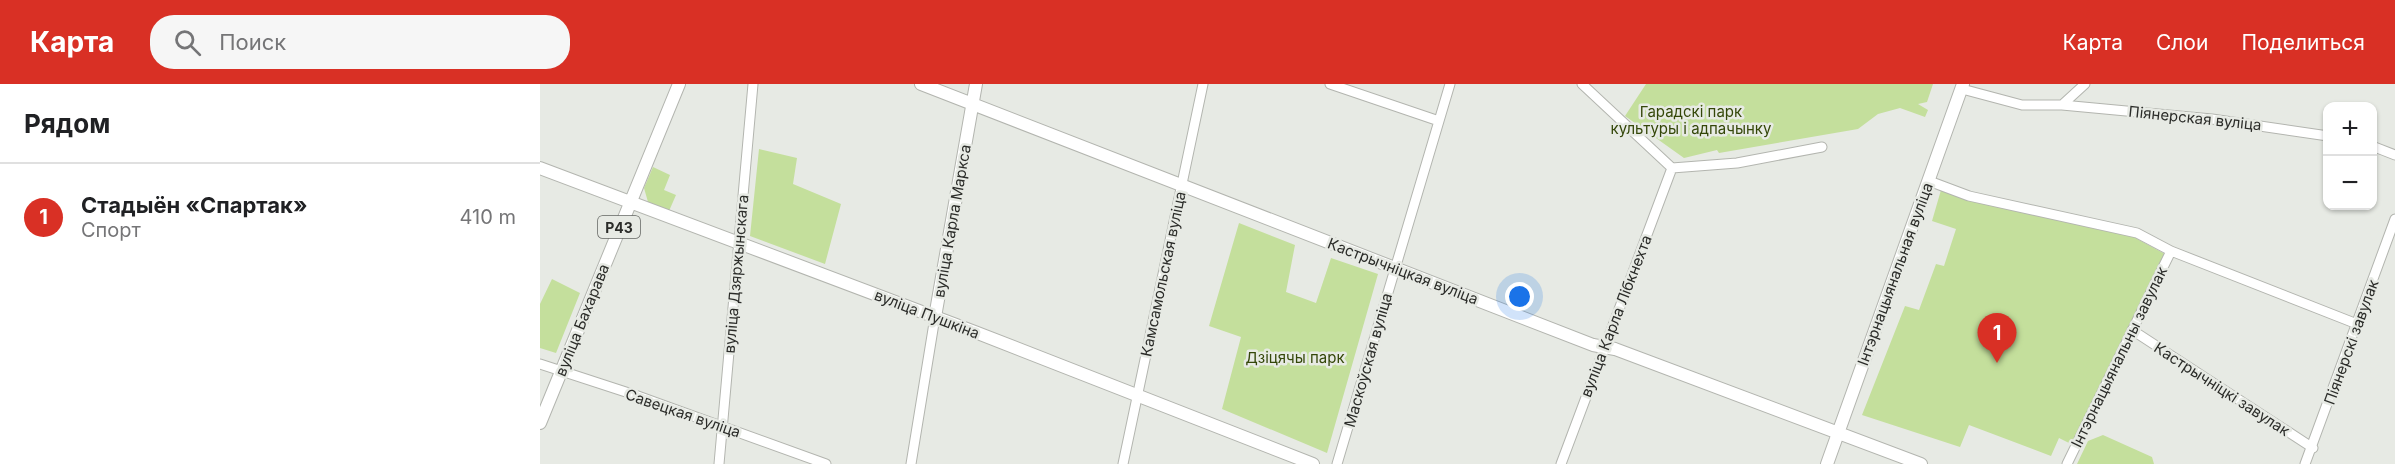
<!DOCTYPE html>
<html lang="ru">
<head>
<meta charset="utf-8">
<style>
  :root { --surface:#fff; --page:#f6f6f6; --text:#202124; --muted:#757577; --line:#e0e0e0; --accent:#d93025 }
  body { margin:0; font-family:Inter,sans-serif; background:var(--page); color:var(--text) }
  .controls { position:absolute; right:18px; top:18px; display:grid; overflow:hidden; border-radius:12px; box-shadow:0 2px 4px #0004 }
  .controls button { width:54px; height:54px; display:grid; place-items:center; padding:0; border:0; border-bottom:2px solid var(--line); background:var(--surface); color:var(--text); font:30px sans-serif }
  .you { position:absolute; left:980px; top:213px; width:21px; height:21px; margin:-15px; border:4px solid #fff; border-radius:50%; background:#1a73e8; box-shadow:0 0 0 9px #1a73e833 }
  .badge { display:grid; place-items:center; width:39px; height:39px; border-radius:50%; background:var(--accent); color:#fff; font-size:20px; font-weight:700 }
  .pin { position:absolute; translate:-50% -50px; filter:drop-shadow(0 2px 3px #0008) }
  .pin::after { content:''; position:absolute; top:32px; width:21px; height:18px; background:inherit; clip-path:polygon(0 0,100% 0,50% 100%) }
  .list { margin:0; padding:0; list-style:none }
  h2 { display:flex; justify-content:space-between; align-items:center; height:78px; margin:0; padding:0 24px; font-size:26px }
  h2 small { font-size:20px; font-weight:400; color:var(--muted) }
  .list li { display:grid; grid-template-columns:39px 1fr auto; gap:18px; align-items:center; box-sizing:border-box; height:108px; padding:0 24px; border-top:2px solid var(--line) }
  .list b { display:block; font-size:22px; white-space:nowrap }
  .list p { margin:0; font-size:20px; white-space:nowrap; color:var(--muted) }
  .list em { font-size:20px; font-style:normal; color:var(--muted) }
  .icon { flex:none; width:33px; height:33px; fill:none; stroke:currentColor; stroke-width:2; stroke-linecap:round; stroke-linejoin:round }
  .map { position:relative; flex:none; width:1855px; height:380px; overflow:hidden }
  header { display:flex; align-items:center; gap:36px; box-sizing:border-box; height:84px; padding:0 30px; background:var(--accent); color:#fff }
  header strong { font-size:28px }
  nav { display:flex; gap:33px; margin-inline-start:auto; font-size:21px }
  .search { width:420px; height:54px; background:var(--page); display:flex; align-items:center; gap:15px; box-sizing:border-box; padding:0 21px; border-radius:24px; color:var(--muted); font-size:22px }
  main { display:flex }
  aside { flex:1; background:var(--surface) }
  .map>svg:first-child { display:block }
  .green { fill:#c4df9c }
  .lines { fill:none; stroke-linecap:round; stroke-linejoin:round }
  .minor-casing { stroke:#b3b5af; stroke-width:11 }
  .major-casing { stroke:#b3b5af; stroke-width:14 }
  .minor { stroke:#fff; stroke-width:9 }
  .major { stroke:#fff; stroke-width:12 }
  .labels { text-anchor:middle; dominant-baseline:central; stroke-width:5; stroke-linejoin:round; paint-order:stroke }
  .shield { fill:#e7eae4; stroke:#636561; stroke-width:1.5 }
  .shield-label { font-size:14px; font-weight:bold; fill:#2b2c29 }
  .park-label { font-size:15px; fill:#344709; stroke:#e7eae4 }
  .street-label { font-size:15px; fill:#2b2c29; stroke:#e7eae4 }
</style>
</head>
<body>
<header>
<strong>Карта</strong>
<div class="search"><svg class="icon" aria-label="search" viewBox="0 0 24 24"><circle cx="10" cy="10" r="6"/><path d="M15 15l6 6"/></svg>Поиск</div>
<nav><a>Карта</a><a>Слои</a><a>Поделиться</a></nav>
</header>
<main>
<aside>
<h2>Рядом<small></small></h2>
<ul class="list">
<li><span class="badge">1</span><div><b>Стадыён «Спартак»</b><p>Спорт</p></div><em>410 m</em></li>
</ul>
</aside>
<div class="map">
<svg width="1855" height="380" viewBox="0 0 1855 380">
  <rect width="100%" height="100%" fill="#e7eae4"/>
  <path class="green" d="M1106,0H1393L1387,18L1378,20L1388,26L1385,33L1360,24L1338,30L1318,45L1179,69L1177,66L1144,74L1085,32Z
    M219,65L257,74L253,100L301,120L285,180L210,152Z
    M113,83L130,91L124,106L136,111L129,127L108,118L104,104Z
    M1401,106L1590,151L1625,170L1531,360L1519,354L1511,372L1429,341L1420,363L1322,331L1365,222L1379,226L1396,180L1404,182L1416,145L1392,137Z
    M699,139L755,161L746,208L776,219L791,174L838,190L787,369L682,325L701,253L669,242Z
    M12,195L40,209L16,269L0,264V220Z
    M1563,351L1612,373L1614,380H1537L1548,357Z"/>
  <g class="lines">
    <defs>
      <path id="minor" d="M790,0L899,37
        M1042,0L1132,84L1197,79L1282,63
        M1422,5L1482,21H1522L1672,35L1788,52
        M1522,21L1545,0
        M1832,62L1855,71
        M1389,97L1429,112L1597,149L1631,167
        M1592,246L1773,364
        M0,280L95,311L286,380
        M179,380L213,0
        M371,380L395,233
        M583,380L663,0
        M797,380L910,0
        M1021,380L1132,84
        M1527,380L1631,167L1817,240
        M1765,380L1855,135"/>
      <path id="major" d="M381,0L1053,261L1075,265L1381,380
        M0,84L435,248L773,380
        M395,233L436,0
        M0,339L139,0
        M1287,380L1423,0"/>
    </defs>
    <use href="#minor" class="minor-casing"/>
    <use href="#major" class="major-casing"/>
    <use href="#minor" class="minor"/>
    <use href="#major" class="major"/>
  </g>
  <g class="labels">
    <rect class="shield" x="58" y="132" width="42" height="22" rx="4.5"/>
    <g class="shield-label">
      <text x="79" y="143">Р43</text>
    </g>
    <g class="park-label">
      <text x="1151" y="27">Гарадскі парк<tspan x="1151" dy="17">культуры і адпачынку</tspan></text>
      <text x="755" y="273">Дзіцячы парк</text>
    </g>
    <g class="street-label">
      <text transform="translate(1655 34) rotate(6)">Піянерская вуліца</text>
      <text transform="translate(412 137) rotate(-80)">вуліца Карла Маркса</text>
      <text transform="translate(863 187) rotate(21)">Кастрычніцкая вуліца</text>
      <text transform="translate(196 190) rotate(-85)">вуліца Дзяржынскага</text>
      <text transform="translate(623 190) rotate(-78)">Камсамольская вуліца</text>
      <text transform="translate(1355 190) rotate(-70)">Інтэрнацыянальная вуліца</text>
      <text transform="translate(387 230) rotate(21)">вуліца Пушкіна</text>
      <text transform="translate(1076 232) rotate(-69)">вуліца Карла Лібкнехта</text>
      <text transform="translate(42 236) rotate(-68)">вуліца Бахарава</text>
      <text transform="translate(1811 258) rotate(-70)">Піянерскі завулак</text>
      <text transform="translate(1579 273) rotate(-64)">Інтэрнацыянальны завулак</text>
      <text transform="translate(828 276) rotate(-74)">Маскоўская вуліца</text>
      <text transform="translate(1682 305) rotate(33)">Кастрычніцкі завулак</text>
      <text transform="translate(143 329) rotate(19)">Савецкая вуліца</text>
    </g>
  </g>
</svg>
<div class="controls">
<button>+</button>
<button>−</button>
</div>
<div class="you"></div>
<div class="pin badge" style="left:1457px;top:279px">1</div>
</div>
</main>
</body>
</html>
